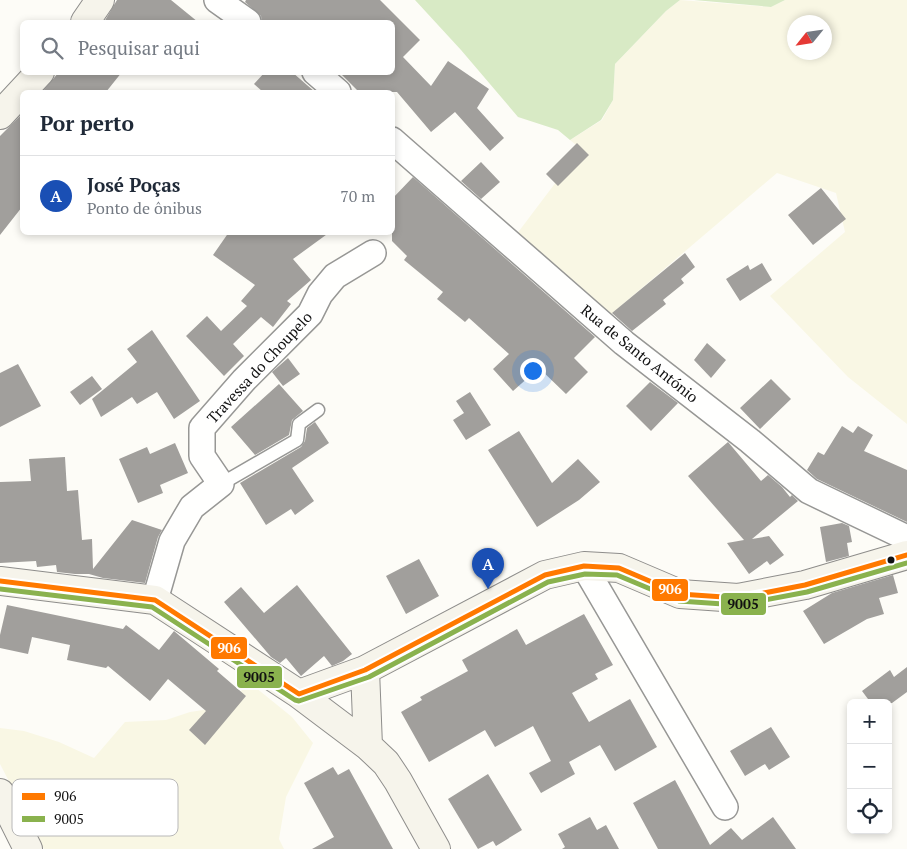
<!DOCTYPE html>
<html lang="pt">
<head>
<meta charset="utf-8">
<style>
  :root { --surface:#fff; --page:#f6f6f7; --text:#1f2937; --muted:#747a83; --line:#e0e1e3; --accent:#0b8043 }
  body { margin:0; font-family:"PT Serif",serif; background:var(--page); color:var(--text) }
  .controls { position:absolute; right:15px; bottom:15px; display:grid; overflow:hidden; border-radius:8px; box-shadow:0 2px 8px #0003 }
  .controls button { width:45px; height:45px; display:grid; place-items:center; padding:0; border:0; border-bottom:1px solid var(--line); background:var(--surface); color:var(--text); font:25px sans-serif }
  .compass { position:absolute; left:787px; top:15px; width:45px; height:45px; border-radius:50%; background:var(--surface); box-shadow:0 2px 8px #0003; rotate:240deg }
  .you { position:absolute; left:532px; top:370px; width:18px; height:18px; margin:-12px; border:4px solid #fff; border-radius:50%; background:#1a73e8; box-shadow:0 0 0 8px #1a73e833 }
  .badge { display:grid; place-items:center; width:32px; height:32px; border-radius:50%; background:var(--accent); color:#fff; font-size:16px; font-weight:700 }
  .pin { position:absolute; translate:-50% -41px; filter:drop-shadow(0 1px 2px #0008) }
  .pin::after { content:''; position:absolute; top:26px; width:18px; height:15px; background:inherit; clip-path:polygon(0 0,100% 0,50% 100%) }
  .list { margin:0; padding:0; list-style:none }
  h2 { display:flex; justify-content:space-between; align-items:center; height:65px; margin:0; padding:0 20px; font-size:21px }
  h2 small { font-size:16px; font-weight:400; color:var(--muted) }
  .list li { display:grid; grid-template-columns:32px 1fr auto; gap:15px; align-items:center; box-sizing:border-box; height:80px; padding:0 20px; border-top:1px solid var(--line) }
  .list b { display:block; font-size:19px; white-space:nowrap }
  .list p { margin:0; font-size:16px; white-space:nowrap; color:var(--muted) }
  .list em { font-size:16px; font-style:normal; color:var(--muted) }
  .icon { flex:none; width:28px; height:28px; fill:none; stroke:currentColor; stroke-width:2; stroke-linecap:round; stroke-linejoin:round }
  .map { position:relative; flex:none; width:907px; height:849px; overflow:hidden }
  .search { position:absolute; background:var(--surface); box-shadow:0 2px 8px #0003; left:20px; top:20px; width:375px; height:55px; display:flex; align-items:center; gap:12px; box-sizing:border-box; padding:0 18px; border-radius:8px; color:var(--muted); font-size:19px }
  .panel { position:absolute; background:var(--surface); box-shadow:0 2px 8px #0003; left:20px; top:90px; width:375px; height:145px; border-radius:8px }
  .map>svg:first-child { display:block }
  .farmland { fill:#f9f7e4; fill-rule:evenodd }
  .forest { fill:#d8eac5 }
  .building { fill:#a19f9c }
  .lines { fill:none; stroke-linecap:round; stroke-linejoin:round }
  .lane-casing { stroke:#979795; stroke-width:15 }
  .street-casing { stroke:#979795; stroke-width:28 }
  .secondary-casing { stroke:#8e8d8b; stroke-width:30 }
  .lane { stroke:#fffffe; stroke-width:12 }
  .street { stroke:#fffffe; stroke-width:25 }
  .secondary { stroke:#f6f4eb; stroke-width:28 }
  .bus-1-casing { stroke:#fff; stroke-width:9 }
  .bus-2-casing { stroke:#fff; stroke-width:9 }
  .bus-1 { stroke:#ff7900; stroke-width:5 }
  .bus-2 { stroke:#8ab24e; stroke-width:5 }
  .bus-dot { fill:#111; stroke:#fff; stroke-width:2 }
  .labels { text-anchor:middle; dominant-baseline:central; stroke-width:5; stroke-linejoin:round; paint-order:stroke }
  .street-label { font-size:15px; fill:#111; stroke:#fff }
  .key { fill:#fff; stroke:#b8b8b8; stroke-width:1 }
  .key-label { font-size:14px; fill:#111 }
  .line-badge { stroke:#fff; stroke-width:2 }
  .badge-label { font-size:14px; text-anchor:middle; font-weight:bold; fill:#fff }
  .pale-badge-label { font-size:14px; text-anchor:middle; font-weight:bold; fill:#111 }
</style>
</head>
<body>
<div class="map">
<svg width="907" height="849" viewBox="0 0 907 849">
  <rect width="100%" height="100%" fill="#fdfcf7"/>
  <path class="farmland" d="M680,0L771,7L785,0H907V424L848,377L770,296L845,232L836,193L777,173L609,316L513,239L581,149L570,140L602,120L613,100L615,64L666,11ZM794,22H824V52H794Z
    M250,683L292,717L313,743L286,797L279,839L284,849H44L0,764V728L24,731L59,742L94,758L125,722L166,720L190,712L223,707Z"/>
  <path class="forest" d="M415,0H680L666,11L615,64L613,100L601,120L570,140L558,130L518,117L461,50Z
    M694,0H785L771,7Z"/>
  <path class="building" d="M117,0H171L198,22H104Z
    M246,0H380L420,40L403,57L431,86L448,61L489,89L477,108L504,138L490,151L455,112L431,132L397,92H359L339,72H392V22H262L261,16L245,2Z
    M59,72H122L106,92H42Z
    M265,72H292L315,92H263L254,84Z
    M22,114V207L0,235V136Z
    M577,143L589,155L558,186L546,174Z
    M481,162L500,182L481,199L461,181Z
    M413,177L595,337L574,358L588,372L566,394L539,368L513,391L493,369L509,354L469,318L465,322L437,299L443,292L404,260L407,256L392,241V199Z
    M821,188L846,219L813,245L788,215Z
    M229,232H330L293,259L311,280L287,301L291,304L273,327L261,317L233,344L244,356L224,376L186,336L207,316L221,331L247,306L241,301L255,285L213,255Z
    M685,253L695,267L681,279L684,283L663,300L666,304L632,331L612,313Z
    M762,263L772,280L740,301L726,279L748,265L750,270Z
    M152,330L200,401L174,419L157,392L137,404L132,397L101,417L92,399L137,362L127,349Z
    M707,343L726,360L711,378L694,360Z
    M288,358L300,374L283,386L272,372Z
    M18,364L41,406L0,427V373Z
    M92,376L102,389L80,405L70,392Z
    M771,379L791,399L760,429L740,408Z
    M650,382L678,403L651,431L626,406Z
    M279,384L303,411L292,420L289,435L255,455L231,427Z
    M470,392L491,425L466,440L453,420L464,413L456,401Z
    M315,422L329,443L292,468L314,501L295,515L291,509L266,525L240,483L301,447L305,441L307,428Z
    M842,426L853,433L858,426L873,435L864,451L907,470V522L817,479L807,470L818,452L824,455Z
    M519,431L552,483L578,459L600,482L579,500L537,527L488,450Z
    M728,442L761,481L768,475L782,487L790,497L792,495L798,501L752,539L769,536L784,555L770,565L767,561L749,574L727,543L744,540L688,476Z
    M175,443L188,473L160,485L163,493L138,503L119,459L147,447L150,454Z
    M65,457L67,491L78,490L82,540L92,539L93,569L132,520L162,530L158,537L145,583L103,578L89,574H75L57,572L56,565L37,567L36,561L0,563V482L31,481L29,459Z
    M842,523L849,526L852,542L847,543L849,556L826,562L820,527Z
    M419,559L439,596L406,614L386,576Z
    M893,575L898,593L879,598L884,614L867,619L824,644L803,611L832,593Z
    M297,585L352,654L343,661L332,666L324,656L301,676L286,658L280,663L271,657L224,602L241,587L264,613Z
    M7,605L123,629L126,625L159,650L174,631L219,669L217,671L246,696L205,745L189,730L206,711L168,679L150,701L108,666L106,668L67,660L70,645L32,637L28,654L0,648V635Z
    M584,614L613,665L595,674L598,679L572,693L589,722L630,699L657,747L615,771L600,745L569,762L575,774L541,793L529,773L551,761L533,726L495,747L485,730L429,762L401,712L422,700L420,697L468,671L462,660L517,629L526,645Z
    M907,667V692L892,703H871L862,691L890,670L894,677Z
    M771,727L790,757L769,770L765,764L745,776L730,751Z
    M333,767L338,775L349,769L393,849H312L334,837L304,783Z
    M488,774L522,830L496,846L493,841L478,849L448,799Z
    M675,780L710,845L731,828L742,840L773,817L796,849H658L633,803Z
    M590,817L597,830L606,825L619,849H562L565,847L558,834Z"/>
  <g class="lines">
    <defs>
      <path id="lane" d="M221,484L297,440L299,424L318,410"/>
      <path id="street" d="M217,0L248,22
        M315,72L338,92
        M392,140L624,343L750,441L809,491L907,538
        M584,566L725,807
        M155,600L172,541L192,507L221,484L202,456V428L244,380L310,314L320,294L335,276L373,253"/>
      <path id="secondary" d="M85,22L100,0
        M0,115L40,72
        M0,581L155,600L299,694L368,746L386,763L398,781L436,849
        M365,670L368,746
        M299,694L365,670L545,575L584,566L619,568L680,594L738,598L805,585L907,555
        M0,793L28,849"/>
    </defs>
    <use href="#lane" class="lane-casing"/>
    <use href="#street" class="street-casing"/>
    <use href="#secondary" class="secondary-casing"/>
    <use href="#lane" class="lane"/>
    <use href="#street" class="street"/>
    <use href="#secondary" class="secondary"/>
    <defs>
      <path id="bus-1" d="M0,581L155,600L299,694L365,670L545,575L584,566L619,568L680,594L738,598L805,585L907,555"/>
      <path id="bus-2" d="M0,589L152,607L295,700L299,701L369,677L548,582L585,574L617,575L679,601L738,605L807,592L907,563"/>
    </defs>
    <use href="#bus-1" class="bus-1-casing"/>
    <use href="#bus-2" class="bus-2-casing"/>
    <use href="#bus-1" class="bus-1"/>
    <use href="#bus-2" class="bus-2"/>
  </g>
  <circle class="bus-dot" cx="891" cy="560" r="4.5"/>
  <g class="labels">
    <g class="street-label">
      <text transform="translate(640 353) rotate(39)">Rua de Santo António</text>
      <text transform="translate(259 367) rotate(-47)">Travessa do Choupelo</text>
    </g>
  </g>
  <rect x="12" y="779" width="166" height="57" rx="8" class="key"/>
  <rect x="22" y="793" width="23" height="7" fill="#ff7900"/>
  <rect x="22" y="816" width="23" height="6" fill="#8ab24e"/>
  <g class="key-label">
    <text x="54" y="801">906</text>
    <text x="54" y="824">9005</text>
  </g>
  <g class="line-badge">
    <rect x="651" y="578" width="38" height="24" rx="5" fill="#ff7900"/>
    <rect x="720" y="592" width="47" height="24" rx="5" fill="#8ab24e"/>
    <rect x="210" y="636" width="38" height="24" rx="5" fill="#ff7900"/>
    <rect x="236" y="665" width="47" height="24" rx="5" fill="#8ab24e"/>
  </g>
  <g class="badge-label">
    <text x="670" y="594">906</text>
    <text x="229" y="653">906</text>
  </g>
  <g class="pale-badge-label">
    <text x="743" y="609">9005</text>
    <text x="259" y="682">9005</text>
  </g>
</svg>
<div class="controls">
<button>+</button>
<button>−</button>
<button><svg class="icon" aria-label="locate" viewBox="0 0 24 24"><circle cx="12" cy="12" r="6"/><path d="M12 2v4M12 18v4M2 12h4M18 12h4"/></svg></button>
</div>
<svg class="compass" viewBox="-18 -18 36 36"><path d="M0-13l5 13h-10z" fill="#e53935"/><path d="M0 13l5-13h-10z" fill="#747a83"/></svg>
<div class="you"></div>
<div class="pin badge" style="left:488px;top:589px;background:#1a4fb4">A</div>
<div class="search"><svg class="icon" aria-label="search" viewBox="0 0 24 24"><circle cx="10" cy="10" r="6"/><path d="M15 15l6 6"/></svg>Pesquisar aqui</div>
<section class="panel">
<h2>Por perto<small></small></h2>
<ul class="list">
<li><span class="badge" style="background:#1a4fb4">A</span><div><b>José Poças</b><p>Ponto de ônibus</p></div><em>70 m</em></li>
</ul>
</section>
</div>
</body>
</html>
